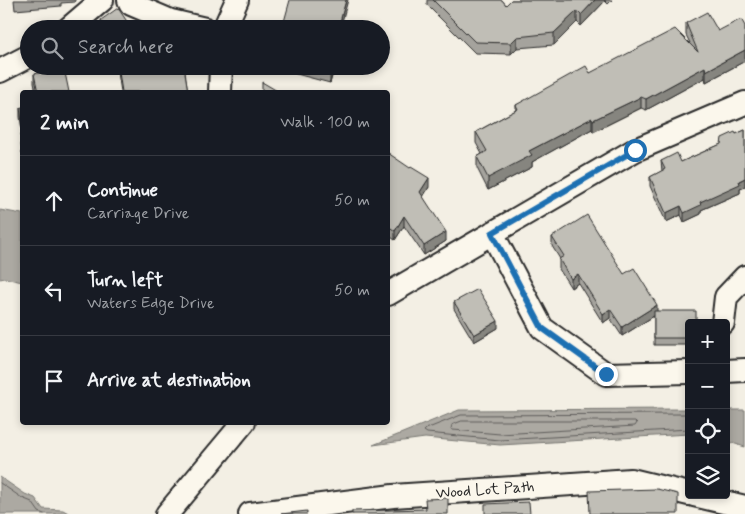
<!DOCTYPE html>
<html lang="en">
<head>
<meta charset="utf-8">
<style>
  :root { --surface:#171b24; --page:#20242c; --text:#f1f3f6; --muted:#9ea1a6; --line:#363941 }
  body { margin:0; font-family:Mynerve,sans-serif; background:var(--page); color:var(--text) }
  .controls { position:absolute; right:15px; bottom:15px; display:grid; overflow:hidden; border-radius:5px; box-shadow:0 2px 8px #0003 }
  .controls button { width:45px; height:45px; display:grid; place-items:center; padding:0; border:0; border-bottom:1px solid var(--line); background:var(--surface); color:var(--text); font:25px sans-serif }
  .stop { position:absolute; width:15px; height:15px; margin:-11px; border:4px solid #1f6fb2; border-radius:50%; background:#fff }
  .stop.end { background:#1f6fb2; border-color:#fff; box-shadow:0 1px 5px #0008 }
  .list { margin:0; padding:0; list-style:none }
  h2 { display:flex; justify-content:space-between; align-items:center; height:65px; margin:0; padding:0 20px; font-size:21px }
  h2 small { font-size:16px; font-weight:400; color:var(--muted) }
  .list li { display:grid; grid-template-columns:32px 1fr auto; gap:15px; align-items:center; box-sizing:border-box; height:90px; padding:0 20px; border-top:1px solid var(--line) }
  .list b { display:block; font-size:19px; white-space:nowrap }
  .list p { margin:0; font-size:16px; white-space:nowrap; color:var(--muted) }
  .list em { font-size:16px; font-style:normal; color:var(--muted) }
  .icon { flex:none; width:28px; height:28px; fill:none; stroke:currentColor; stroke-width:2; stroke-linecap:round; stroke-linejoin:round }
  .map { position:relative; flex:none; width:745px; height:514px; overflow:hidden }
  .search { position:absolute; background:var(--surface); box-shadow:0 2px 8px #0003; left:20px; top:20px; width:370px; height:55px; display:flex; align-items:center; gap:12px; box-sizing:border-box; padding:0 18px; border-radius:28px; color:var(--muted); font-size:19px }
  .panel { position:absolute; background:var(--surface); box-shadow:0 2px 8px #0003; left:20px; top:90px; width:370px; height:335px; border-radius:5px }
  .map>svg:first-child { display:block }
  .water { fill:#aca9a2; stroke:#787772 }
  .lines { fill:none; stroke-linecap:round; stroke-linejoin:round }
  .shore { stroke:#5f5d5b; stroke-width:1 }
  .street-casing { stroke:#2b2b2b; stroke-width:26 }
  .street { stroke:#fbf7ec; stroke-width:22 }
  .wall { fill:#a5a39d; stroke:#2b2b2b }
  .shaded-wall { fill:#86857f; stroke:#2b2b2b }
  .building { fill:#c0beb6; stroke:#2b2b2b }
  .route { stroke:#1f6fb2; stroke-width:6 }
  .labels { text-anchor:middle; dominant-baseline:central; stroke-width:4.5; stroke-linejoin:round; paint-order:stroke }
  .street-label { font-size:16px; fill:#2b2b2b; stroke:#fbf7ec }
</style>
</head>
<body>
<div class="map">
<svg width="745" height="514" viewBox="0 0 745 514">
  <rect width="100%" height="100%" fill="#f3efe4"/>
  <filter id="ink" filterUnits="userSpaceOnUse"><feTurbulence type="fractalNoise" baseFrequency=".02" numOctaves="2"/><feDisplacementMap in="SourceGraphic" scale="10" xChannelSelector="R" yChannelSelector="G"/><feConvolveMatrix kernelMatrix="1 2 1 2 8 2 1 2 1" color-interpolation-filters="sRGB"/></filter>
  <g filter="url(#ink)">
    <path class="water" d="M0,210L22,214V282L5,278L0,279Z
      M689,409V434L500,445L425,438L373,445L459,410Z
      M726,410H745V447L726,441Z
      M0,477L25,494L35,498L43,509L63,510L70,514H0Z"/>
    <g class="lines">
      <path class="shore" d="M689,414L461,415L426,429L424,431L427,433L500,440L689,429
        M462,421H635L637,423L635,426L500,434L453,430L451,429L452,425Z
        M0,483L22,498L32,502L39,512L44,514"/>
      <defs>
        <path id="street" d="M129,0L131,4L171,21L205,29
          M68,29L102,0
          M224,29L237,0
          M0,71L29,56
          M220,92L221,66
          M492,233L542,328L606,374L689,372
          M388,294L635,150L745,103
          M723,323L726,297L745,277
          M726,371L745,370
          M694,495L745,507
          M167,514L244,422
          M250,514L393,496L631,480L689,494"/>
      </defs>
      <use href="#street" class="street-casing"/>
      <use href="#street" class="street"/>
    </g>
    <path class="wall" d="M14,0H75V2L61,3V6L15,10Z
      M427,0H502L506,5L511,0H612L608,4L605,1L581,26L577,22L554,45L517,48L511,54L475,53L427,5Z
      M101,20L132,29H101Z
      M686,23L718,31L745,26V61L706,82L705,78L646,110L641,108L593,132L592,129L532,162V167L488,190L477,168V157L482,154L476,143V132L516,110V105L590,73L690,43L686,35Z
      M117,66H184L188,92H121Z
      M274,66H335L330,83L274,68Z
      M34,74L69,92H36L34,83Z
      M22,107V131L20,117V108Z
      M745,130V187L740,189V193L701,210V214L684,222L681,215L666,222L650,186V177L662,171L661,161L681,162L721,144L736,134Z
      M22,134V153L21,144V135Z
      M388,153L429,187L423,197L446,241L424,255L404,226L395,240L388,235Z
      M552,237L624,274L657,311L689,323V345H654V316L622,336L610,318L603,323L578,283L571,288L559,269V259H560L552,246Z
      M454,302L498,328L474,342L454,309Z"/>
    <path class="shaded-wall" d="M346,0H348L340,29H338Z
      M595,0H605V1L581,26V15Z
      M577,11V22L554,45V33Z
      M517,37V48L511,54V43Z
      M745,50V61L706,82V71Z
      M332,66H335L330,83V74Z
      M705,67V78L646,110V99Z
      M641,97V108L593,132V120Z
      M592,118V129L532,162V167L488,190V178L529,151Z
      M429,178V187L420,201V192Z
      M745,178V187L740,189V193L701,210V214L684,222V213L700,202Z
      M681,206V215L666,222V213Z
      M404,216V226L395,240V231Z
      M446,232V241L424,255V246Z
      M578,274V283L571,288V279Z
      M657,305V314L622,336V327Z
      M610,309V318L603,323V314Z
      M498,321V328L474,342V335Z"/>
    <path class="building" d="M290,0H346L338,29H282Z
      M433,0H502L506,5L511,0H595L581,15L577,11L554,33L517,37L511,43L475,42Z
      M118,8L132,29H108L101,20Z
      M707,12L718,31L741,19L745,26V50L706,71L705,67L646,99L641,97L593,120L592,118L529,151L532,155L488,178L477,157L487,151L476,132L518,109L516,105L586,66L590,73L675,29L698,52L686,23Z
      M118,66H184L188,92H122Z
      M301,66H332L330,74Z
      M64,68L69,92H38L34,74Z
      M262,82L279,92H262Z
      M22,107V122L20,108Z
      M745,130V178L739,181L740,184L700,202L701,205L684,213L681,206L666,213L650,177L665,169L661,161L677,153L681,162L721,144L722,138L735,132L736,134Z
      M22,134V144L21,135Z
      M388,153L410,168L411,167L429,178L420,192L446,232L424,246L404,216L395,231L388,226Z
      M587,215L624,274L634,268L657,305L622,327L610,309L603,314L578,274L571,279L559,259L564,256L552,237Z
      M478,289L498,321L474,335L454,302Z
      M654,311H696V323H689V338H654Z
      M657,489L678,494V514H590L589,491Z
      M448,498V514H352V511L426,509L425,499Z
      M529,502L530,514H485V504Z
      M307,511V514H281Z"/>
  </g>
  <g class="lines" filter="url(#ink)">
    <path class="route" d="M606,374L542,328L492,233L635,150"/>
  </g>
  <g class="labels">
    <g class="street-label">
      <text transform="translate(485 490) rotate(-4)">Wood Lot Path</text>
    </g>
  </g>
</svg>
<div class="controls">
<button>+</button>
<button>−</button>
<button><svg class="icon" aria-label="locate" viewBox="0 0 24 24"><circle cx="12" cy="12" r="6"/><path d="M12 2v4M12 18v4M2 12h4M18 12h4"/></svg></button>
<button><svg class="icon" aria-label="layers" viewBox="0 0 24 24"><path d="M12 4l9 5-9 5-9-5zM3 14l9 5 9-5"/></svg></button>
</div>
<div class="stop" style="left:635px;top:150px"></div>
<div class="stop end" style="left:606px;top:374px"></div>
<div class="search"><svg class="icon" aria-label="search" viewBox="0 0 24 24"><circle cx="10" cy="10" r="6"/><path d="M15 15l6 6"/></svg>Search here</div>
<section class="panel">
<h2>2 min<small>Walk · 100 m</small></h2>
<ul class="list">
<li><svg class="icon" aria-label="ahead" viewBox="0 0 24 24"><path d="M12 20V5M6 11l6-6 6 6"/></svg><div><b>Continue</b><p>Carriage Drive</p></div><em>50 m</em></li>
<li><svg class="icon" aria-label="left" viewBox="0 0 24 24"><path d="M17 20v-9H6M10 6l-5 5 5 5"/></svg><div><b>Turn left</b><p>Waters Edge Drive</p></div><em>50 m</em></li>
<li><svg class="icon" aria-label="arrive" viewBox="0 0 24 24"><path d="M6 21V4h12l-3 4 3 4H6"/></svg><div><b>Arrive at destination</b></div></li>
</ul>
</section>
</div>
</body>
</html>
